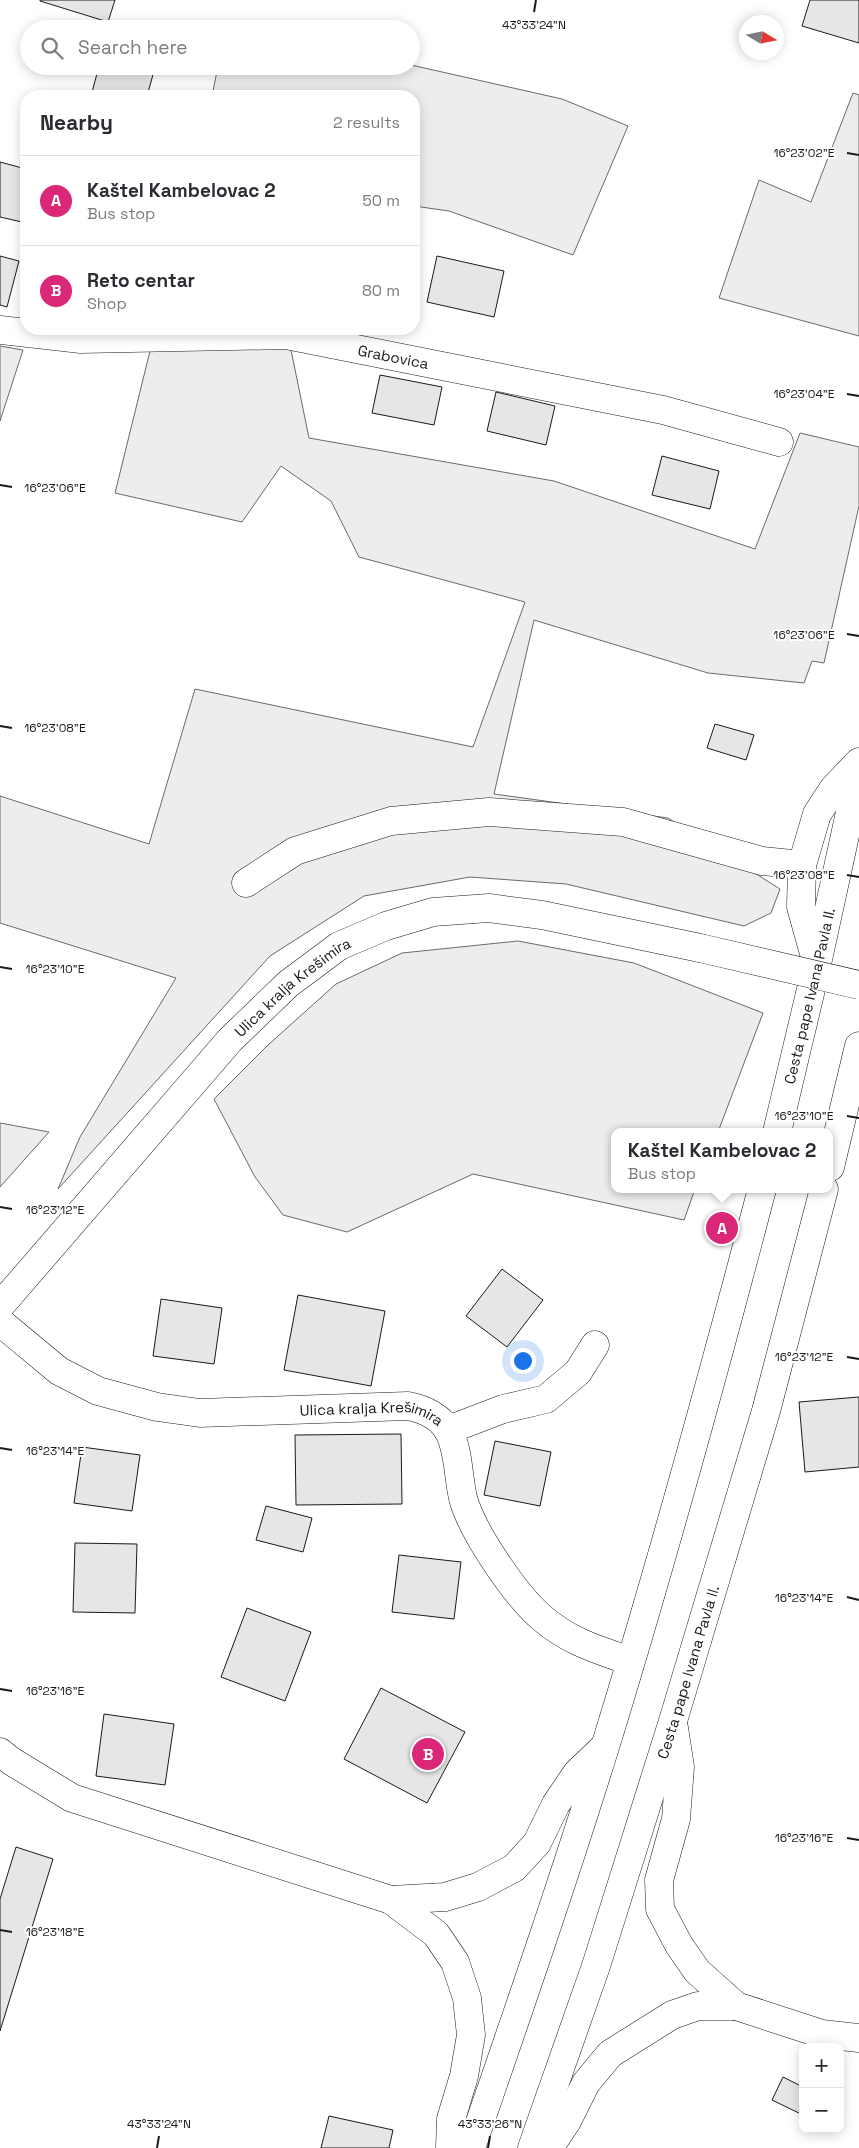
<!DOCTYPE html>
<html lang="en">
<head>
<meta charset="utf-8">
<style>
  :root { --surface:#fff; --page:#f2f2f3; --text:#2b2b33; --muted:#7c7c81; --line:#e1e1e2; --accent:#db2777 }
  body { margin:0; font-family:"Space Grotesk",sans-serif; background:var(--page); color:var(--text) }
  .controls { position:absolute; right:15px; bottom:15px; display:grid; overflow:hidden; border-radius:10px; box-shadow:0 2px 12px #0003 }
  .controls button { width:45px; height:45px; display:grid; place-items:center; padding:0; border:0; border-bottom:1px solid var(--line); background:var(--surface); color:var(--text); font:25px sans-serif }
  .compass { position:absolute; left:739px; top:15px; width:45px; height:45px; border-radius:50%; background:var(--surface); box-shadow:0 2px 12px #0003; rotate:100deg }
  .you { position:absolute; left:522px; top:1360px; width:18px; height:18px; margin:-12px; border:4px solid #fff; border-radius:50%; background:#1a73e8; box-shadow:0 0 0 8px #1a73e833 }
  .badge { display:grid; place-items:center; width:32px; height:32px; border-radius:50%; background:var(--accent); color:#fff; font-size:16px; font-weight:700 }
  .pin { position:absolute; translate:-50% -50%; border:2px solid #fff; box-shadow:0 1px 5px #0006 }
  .popup { position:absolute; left:611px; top:1128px; width:222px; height:65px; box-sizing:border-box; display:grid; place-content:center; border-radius:10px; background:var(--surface); filter:drop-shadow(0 1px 4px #0005); font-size:16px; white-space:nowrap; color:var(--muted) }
  .popup b { font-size:19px; color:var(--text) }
  .popup::after { content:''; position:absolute; left:50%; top:100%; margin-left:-10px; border:10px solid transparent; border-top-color:var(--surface) }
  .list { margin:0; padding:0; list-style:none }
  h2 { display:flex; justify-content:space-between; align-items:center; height:65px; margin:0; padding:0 20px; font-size:21px }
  h2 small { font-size:16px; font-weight:400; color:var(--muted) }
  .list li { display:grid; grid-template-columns:32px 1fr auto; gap:15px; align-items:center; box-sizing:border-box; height:90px; padding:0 20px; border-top:1px solid var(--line) }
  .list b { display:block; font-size:19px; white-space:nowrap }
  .list p { margin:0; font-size:16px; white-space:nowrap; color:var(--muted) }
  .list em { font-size:16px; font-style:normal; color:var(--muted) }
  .icon { flex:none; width:28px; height:28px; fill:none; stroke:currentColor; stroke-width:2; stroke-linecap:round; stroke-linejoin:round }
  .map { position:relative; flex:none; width:859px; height:2148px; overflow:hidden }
  .search { position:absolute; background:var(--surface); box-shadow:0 2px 12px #0003; left:20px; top:20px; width:400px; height:55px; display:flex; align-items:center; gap:12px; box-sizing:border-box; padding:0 18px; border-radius:28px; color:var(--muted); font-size:19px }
  .panel { position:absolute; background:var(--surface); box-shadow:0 2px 12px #0003; left:20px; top:90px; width:400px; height:245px; border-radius:20px }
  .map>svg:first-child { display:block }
  .built { fill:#ededed; stroke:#6a6a6a }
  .building { fill:#e6e6e6; stroke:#1a1a1a }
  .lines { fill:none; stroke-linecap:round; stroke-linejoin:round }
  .minor-casing { stroke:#1a1a1a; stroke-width:29 }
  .major-casing { stroke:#1a1a1a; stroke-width:29 }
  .minor { stroke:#fff; stroke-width:28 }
  .major { stroke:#fff; stroke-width:28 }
  .minor-bridge-casing { stroke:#1a1a1a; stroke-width:29; stroke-linecap:butt }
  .minor-bridge { stroke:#fff; stroke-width:28 }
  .ticks { fill:none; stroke:#1a1a1a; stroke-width:2 }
  .labels { text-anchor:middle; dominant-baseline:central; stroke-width:4; stroke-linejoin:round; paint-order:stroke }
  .street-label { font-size:15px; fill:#1a1a1a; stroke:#fff }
  .ticks-label { font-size:12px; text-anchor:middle; fill:#1a1a1a; stroke:#fff; stroke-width:4; stroke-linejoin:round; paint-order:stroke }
</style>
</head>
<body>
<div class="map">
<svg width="859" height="2148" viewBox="0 0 859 2148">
  <rect width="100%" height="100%" fill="#fff"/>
  <path class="built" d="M411,65L562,99L628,126L573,255L449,211L414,206V96H212L218,66Z
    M853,93L859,95V336L719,298L759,180L811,202Z
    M290,345L309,438L554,481L755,549L800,433L859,447V506L824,663L812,661L804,683L708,673L534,620L494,794L668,818L780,889L771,913L744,926L566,884L470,877L364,896L270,956L58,1189L80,1137L176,978L0,923V796L149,844L195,689L473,747L525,602L359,557L331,501L281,466L242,522L115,493L150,351Z
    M0,346L23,350L0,421Z
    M518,941L634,963L763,1013L718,1132H614V1189H695L684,1220L473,1174L347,1232L283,1215L255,1177L214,1099L268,1045L336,984L402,953Z
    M0,1123L49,1132L0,1187Z"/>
  <path class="building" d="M40,0H115L108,22L40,1Z
    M810,0H859V43L802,26Z
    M99,66H136L154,71L147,96H91Z
    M0,162L26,169V205L22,222L0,217Z
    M0,256L19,261L7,307L0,305Z
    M437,256L504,271L494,317L427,302Z
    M380,375L442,387L434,425L372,413Z
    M496,392L555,406L546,445L487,431Z
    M662,456L719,471L710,509L652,495Z
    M715,724L754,735L746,760L707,748Z
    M502,1269L543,1300L507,1347L466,1316Z
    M298,1295L385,1311L371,1386L284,1370Z
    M161,1299L222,1308L214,1364L153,1356Z
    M859,1397V1467L805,1472L799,1402Z
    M401,1434L402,1504L296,1505L295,1435Z
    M495,1441L551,1452L540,1506L484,1495Z
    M82,1447L140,1455L132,1511L74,1503Z
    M266,1506L312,1518L303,1552L256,1540Z
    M75,1543L137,1544L135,1613L73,1612Z
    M399,1555L461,1562L454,1619L392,1612Z
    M247,1608L311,1632L285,1701L221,1677Z
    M381,1688L465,1732L427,1803L344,1759Z
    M104,1714L174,1724L165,1785L96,1776Z
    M16,1847L53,1859L0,2031V1899Z
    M783,2077L803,2087V2115L772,2100Z
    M329,2116L393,2130L389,2148H321Z"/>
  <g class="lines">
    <defs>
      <g id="minor">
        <path id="s1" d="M0,330L81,339L286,335L663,410L779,442"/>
        <path d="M246,883L295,851L391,821L489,812L623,822L762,861L802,865"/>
        <path d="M817,964L801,907L802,865L817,814L834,788L859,762"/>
        <path id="s2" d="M0,1306L230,1040L288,984L339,946L386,926L433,912L489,908L542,915L700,948"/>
        <path id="s3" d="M0,1322L59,1371L98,1391L157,1407L200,1413L408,1406C424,1409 441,1417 449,1432C459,1451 458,1477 463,1498C472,1532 516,1596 542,1618C570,1642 596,1649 630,1661"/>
        <path d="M448,1430L503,1409L546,1399L578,1372L595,1345"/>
        <path d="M0,1752L11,1761L72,1798L391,1900"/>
        <path d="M736,2006L822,2034L859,2038"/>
      </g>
      <g id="major">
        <path id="s4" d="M777,1132L817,964L859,771"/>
        <path d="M830,1167L859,1046"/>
        <path d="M674,1728L680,1767L676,1819L659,1880L660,1909L679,1945L697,1971L736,2006"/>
        <path d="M391,1900L445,1897L478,1887L514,1868L537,1843L556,1804L577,1773L602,1749"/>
        <path d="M391,1900L436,1934L455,1962L467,1998L471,2035L464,2076L451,2119L450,2148"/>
        <path d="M471,2148C517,2015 563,1882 605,1747C662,1562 713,1376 762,1189"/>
        <path id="s5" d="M532,2148L596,1966L673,1721L766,1411L824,1189"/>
        <path d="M549,2148L567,2121L586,2083L610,2054L672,2015L698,2006H736"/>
      </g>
    </defs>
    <use href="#minor" class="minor-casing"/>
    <use href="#major" class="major-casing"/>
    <use href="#minor" class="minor"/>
    <use href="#major" class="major"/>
    <defs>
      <path id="minor-bridge" d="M700,948L859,985"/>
    </defs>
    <use href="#minor-bridge" class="minor-bridge-casing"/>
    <use href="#minor-bridge" class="minor-bridge"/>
  </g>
  <path class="ticks" d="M534,12L536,0M847,153L859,155M847,394L859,396M0,485L12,487M847,634L859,636M0,726L12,728M847,875L859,877M0,967L12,969M847,1116L859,1118M0,1207L12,1209M847,1357L859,1359M0,1448L12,1450M847,1597L859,1600M0,1689L12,1691M847,1838L859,1840M0,1930L12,1932M157,2148L159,2136M488,2148L490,2136"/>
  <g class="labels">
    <g class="street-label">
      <text stroke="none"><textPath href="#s1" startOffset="396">Grabovica</textPath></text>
      <text stroke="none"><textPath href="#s2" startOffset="434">Ulica kralja Krešimira</textPath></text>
      <text stroke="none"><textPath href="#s4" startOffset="140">Cesta pape Ivana Pavla II.</textPath></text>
      <text stroke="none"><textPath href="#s3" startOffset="398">Ulica kralja Krešimira</textPath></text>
      <text stroke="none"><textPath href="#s5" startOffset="501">Cesta pape Ivana Pavla II.</textPath></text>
    </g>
  </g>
  <g class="ticks-label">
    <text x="534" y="29">43°33'24"N</text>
    <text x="804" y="157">16°23'02"E</text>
    <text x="804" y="398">16°23'04"E</text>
    <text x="55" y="492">16°23'06"E</text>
    <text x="804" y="639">16°23'06"E</text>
    <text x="55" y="732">16°23'08"E</text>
    <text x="804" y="879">16°23'08"E</text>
    <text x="55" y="973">16°23'10"E</text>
    <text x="804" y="1120">16°23'10"E</text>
    <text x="55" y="1214">16°23'12"E</text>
    <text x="804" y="1361">16°23'12"E</text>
    <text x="55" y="1455">16°23'14"E</text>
    <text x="804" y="1602">16°23'14"E</text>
    <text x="55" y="1695">16°23'16"E</text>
    <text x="804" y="1842">16°23'16"E</text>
    <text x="55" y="1936">16°23'18"E</text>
    <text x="159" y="2128">43°33'24"N</text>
    <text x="490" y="2128">43°33'26"N</text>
  </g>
</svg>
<div class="controls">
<button>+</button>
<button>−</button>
</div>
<svg class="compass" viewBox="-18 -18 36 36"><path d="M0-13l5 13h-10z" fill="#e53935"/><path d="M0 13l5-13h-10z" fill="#7c7c81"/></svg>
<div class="you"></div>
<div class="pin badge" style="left:722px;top:1228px">A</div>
<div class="popup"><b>Kaštel Kambelovac 2</b>Bus stop</div>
<div class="pin badge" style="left:428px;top:1754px">B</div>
<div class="search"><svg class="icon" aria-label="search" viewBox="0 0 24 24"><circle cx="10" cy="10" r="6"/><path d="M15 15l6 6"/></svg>Search here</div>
<section class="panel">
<h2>Nearby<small>2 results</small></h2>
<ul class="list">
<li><span class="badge">A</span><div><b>Kaštel Kambelovac 2</b><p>Bus stop</p></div><em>50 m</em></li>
<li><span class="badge">B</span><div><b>Reto centar</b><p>Shop</p></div><em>80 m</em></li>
</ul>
</section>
</div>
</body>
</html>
